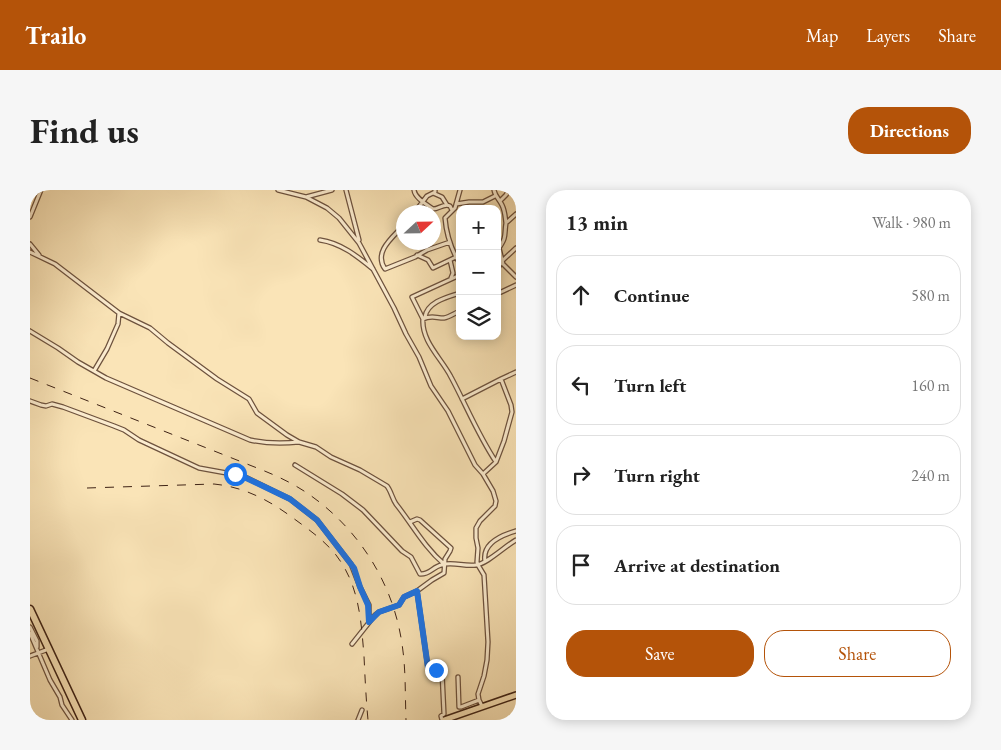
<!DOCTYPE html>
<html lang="en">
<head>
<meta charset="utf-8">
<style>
  :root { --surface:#fff; --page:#f6f6f6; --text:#222; --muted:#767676; --line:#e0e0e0; --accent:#b45309 }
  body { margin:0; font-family:"EB Garamond",serif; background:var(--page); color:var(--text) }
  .controls { position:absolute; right:15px; top:15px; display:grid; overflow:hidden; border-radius:10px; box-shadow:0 2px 12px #0003 }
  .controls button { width:45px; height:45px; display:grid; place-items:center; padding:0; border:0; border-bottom:1px solid var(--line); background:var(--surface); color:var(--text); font:25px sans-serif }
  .compass { position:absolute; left:366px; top:15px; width:45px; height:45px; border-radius:50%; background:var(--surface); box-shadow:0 2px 12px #0003; rotate:68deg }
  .stop { position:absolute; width:15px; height:15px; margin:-11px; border:4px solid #1a73e8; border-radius:50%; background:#fff }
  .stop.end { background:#1a73e8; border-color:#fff; box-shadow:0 1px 5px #0008 }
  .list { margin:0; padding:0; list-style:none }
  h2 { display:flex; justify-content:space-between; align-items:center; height:65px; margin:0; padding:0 20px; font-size:21px }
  h2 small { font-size:16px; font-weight:400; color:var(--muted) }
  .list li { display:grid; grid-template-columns:32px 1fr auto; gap:15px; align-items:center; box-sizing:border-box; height:80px; margin:0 10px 10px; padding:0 10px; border:1px solid var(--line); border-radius:20px }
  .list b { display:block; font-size:19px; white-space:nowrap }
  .list em { font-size:16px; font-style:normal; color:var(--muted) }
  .actions { display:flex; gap:10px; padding:15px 20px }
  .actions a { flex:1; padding:11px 0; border:1px solid var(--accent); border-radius:20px; text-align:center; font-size:18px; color:var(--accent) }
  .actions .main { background:var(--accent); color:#fff }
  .icon { flex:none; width:28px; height:28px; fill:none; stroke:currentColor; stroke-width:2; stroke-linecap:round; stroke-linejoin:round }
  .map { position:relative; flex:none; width:486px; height:530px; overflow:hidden; border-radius:20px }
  header { display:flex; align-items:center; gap:30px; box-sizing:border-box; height:70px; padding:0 25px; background:var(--accent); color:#fff }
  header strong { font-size:24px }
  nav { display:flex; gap:28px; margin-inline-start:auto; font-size:18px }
  .intro { display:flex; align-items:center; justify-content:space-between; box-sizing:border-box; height:120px; padding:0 30px }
  h1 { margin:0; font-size:35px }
  .button { padding:12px 22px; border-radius:20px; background:var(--accent); color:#fff; font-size:18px; font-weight:700 }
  main { display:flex; gap:30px; padding:0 30px }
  aside { flex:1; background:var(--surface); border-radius:20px; box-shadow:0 2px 12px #0003 }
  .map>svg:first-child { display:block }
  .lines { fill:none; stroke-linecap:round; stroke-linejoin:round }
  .minor-casing { stroke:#6d523e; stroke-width:5.5 }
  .major-casing { stroke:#3e2215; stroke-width:8 }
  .highway-casing { stroke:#3e2215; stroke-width:9 }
  .minor { stroke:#fcedd0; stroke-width:3 }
  .major { stroke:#fae4b7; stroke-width:5 }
  .highway { stroke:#fae4b7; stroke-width:6 }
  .rail { stroke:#3e2215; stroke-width:1; stroke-dasharray:9 9; stroke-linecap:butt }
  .route { stroke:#1a73e8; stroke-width:6 }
</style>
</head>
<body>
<header>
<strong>Trailo</strong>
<nav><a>Map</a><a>Layers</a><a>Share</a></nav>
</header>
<div class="intro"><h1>Find us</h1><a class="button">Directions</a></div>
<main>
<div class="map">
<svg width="486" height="530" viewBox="0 0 486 530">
  <rect width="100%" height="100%" fill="#fae4b7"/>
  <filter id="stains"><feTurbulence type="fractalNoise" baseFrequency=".004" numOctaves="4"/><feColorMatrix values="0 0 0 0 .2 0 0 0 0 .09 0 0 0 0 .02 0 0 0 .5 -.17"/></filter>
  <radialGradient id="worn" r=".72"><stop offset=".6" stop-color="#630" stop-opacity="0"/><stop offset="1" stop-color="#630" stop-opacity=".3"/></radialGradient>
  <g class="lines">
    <defs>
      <path id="minor" d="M248,0L276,7L297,18L309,28L329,53L364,118L376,144L389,167L401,196L418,221L445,275L453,284L463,301L466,311L465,316L450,331L446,338V348L448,358L447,372L448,375L454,385L458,452L457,470L454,486L448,504L449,510L452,516
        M316,0L329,50
        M384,0C385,8 396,14 403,19C409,19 414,13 420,16L422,20
        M464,0C465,6 469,9 472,15C475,21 475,26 476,33
        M403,3L412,7L417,15
        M276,7L302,0
        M470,11L476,5L479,0
        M426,14L439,12H453L465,6
        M385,22L397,6L405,2V0
        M486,24L476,33C474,46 477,46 469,58L473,74L486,87
        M0,27L11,0
        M373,36C363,47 343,62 355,79L385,67L397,60L420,52
        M290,50C311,53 327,66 343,79
        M0,54L9,65
        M0,62L25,74L89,123L88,134L77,159L64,181
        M387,65L398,70L403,78L426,67L430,74
        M430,65L426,67C420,55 416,41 415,28L425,18L430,0
        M420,70L423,83L421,88
        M467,80L472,71L486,58
        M467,104L486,95
        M430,121C425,123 419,127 414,128C406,128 401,125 393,129C391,151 412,169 421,187C436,215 448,245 466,272
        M89,123L120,138L138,153L187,189L219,209L227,223L257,245L269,252L286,257L301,267L330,280L357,296C361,301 362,308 366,314C382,334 394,357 414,374
        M395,127C397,112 417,107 430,103
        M393,129L382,107L430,85
        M0,141L28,158L48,172L76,188L220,250C238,254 251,254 269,252
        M432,209L471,189
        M0,211L11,215L16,216L22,214L33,217L84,236L94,240L109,250L169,278L213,286L260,309L287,330L321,374L330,397L339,415V432
        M265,275L312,304L333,320L372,361L381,367L390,384C399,385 403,377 411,375C422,371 435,377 446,375C457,374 475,356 486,350
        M453,284L466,272L474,251L482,222L481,215L471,189L486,182
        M455,371C452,353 472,345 486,341
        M387,401L398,478L401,481L410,480L412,482L414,524L411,526L412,530
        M0,437L7,451V457
        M0,443L20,490L30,507L32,515L42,530
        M322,454L345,425L349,422L369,415L374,407L387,401L402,390L414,383L415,369L420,361L421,358L390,330L387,329L380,332
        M0,466L16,460
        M428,487L429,517H431L449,510
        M328,530L332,520"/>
      <path id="major" d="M414,530L486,505"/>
      <path id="highway" d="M0,419L52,530"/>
    </defs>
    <use href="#minor" class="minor-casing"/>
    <use href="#major" class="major-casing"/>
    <use href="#highway" class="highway-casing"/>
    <use href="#minor" class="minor"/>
    <use href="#major" class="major"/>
    <use href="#highway" class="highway"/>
    <path class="rail" d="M0,188L222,276C240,283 257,290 274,301C326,335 363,391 372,454C376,479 375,505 376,530
      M57,298L184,294C214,297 239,310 263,328C278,339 294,350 306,365C329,395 331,429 334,466C335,487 336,509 338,530"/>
  </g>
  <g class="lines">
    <path class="route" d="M205,284L212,286L260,309L287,330L324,378L330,397L338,415L339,432L349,422L369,415L374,407L387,401L398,478L401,481L406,480"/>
  </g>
  <rect width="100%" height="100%" filter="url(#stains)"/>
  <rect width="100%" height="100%" fill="url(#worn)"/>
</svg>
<div class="controls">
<button>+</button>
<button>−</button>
<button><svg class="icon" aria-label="layers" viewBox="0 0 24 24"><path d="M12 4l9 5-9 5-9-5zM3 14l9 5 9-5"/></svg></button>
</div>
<svg class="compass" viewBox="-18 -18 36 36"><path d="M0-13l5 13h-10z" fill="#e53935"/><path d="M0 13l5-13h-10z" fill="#767676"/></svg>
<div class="stop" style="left:205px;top:284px"></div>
<div class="stop end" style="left:406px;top:480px"></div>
</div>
<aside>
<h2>13 min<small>Walk · 980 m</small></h2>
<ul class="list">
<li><svg class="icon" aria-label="ahead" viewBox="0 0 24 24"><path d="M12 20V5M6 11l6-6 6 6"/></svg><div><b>Continue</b></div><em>580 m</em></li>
<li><svg class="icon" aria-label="left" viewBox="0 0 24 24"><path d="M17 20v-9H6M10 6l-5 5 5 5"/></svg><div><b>Turn left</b></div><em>160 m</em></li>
<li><svg class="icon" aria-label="right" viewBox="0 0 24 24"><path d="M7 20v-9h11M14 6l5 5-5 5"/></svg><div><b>Turn right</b></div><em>240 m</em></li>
<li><svg class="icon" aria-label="arrive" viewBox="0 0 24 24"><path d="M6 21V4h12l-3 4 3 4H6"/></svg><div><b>Arrive at destination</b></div></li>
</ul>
<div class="actions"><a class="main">Save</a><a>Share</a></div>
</aside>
</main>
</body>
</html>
